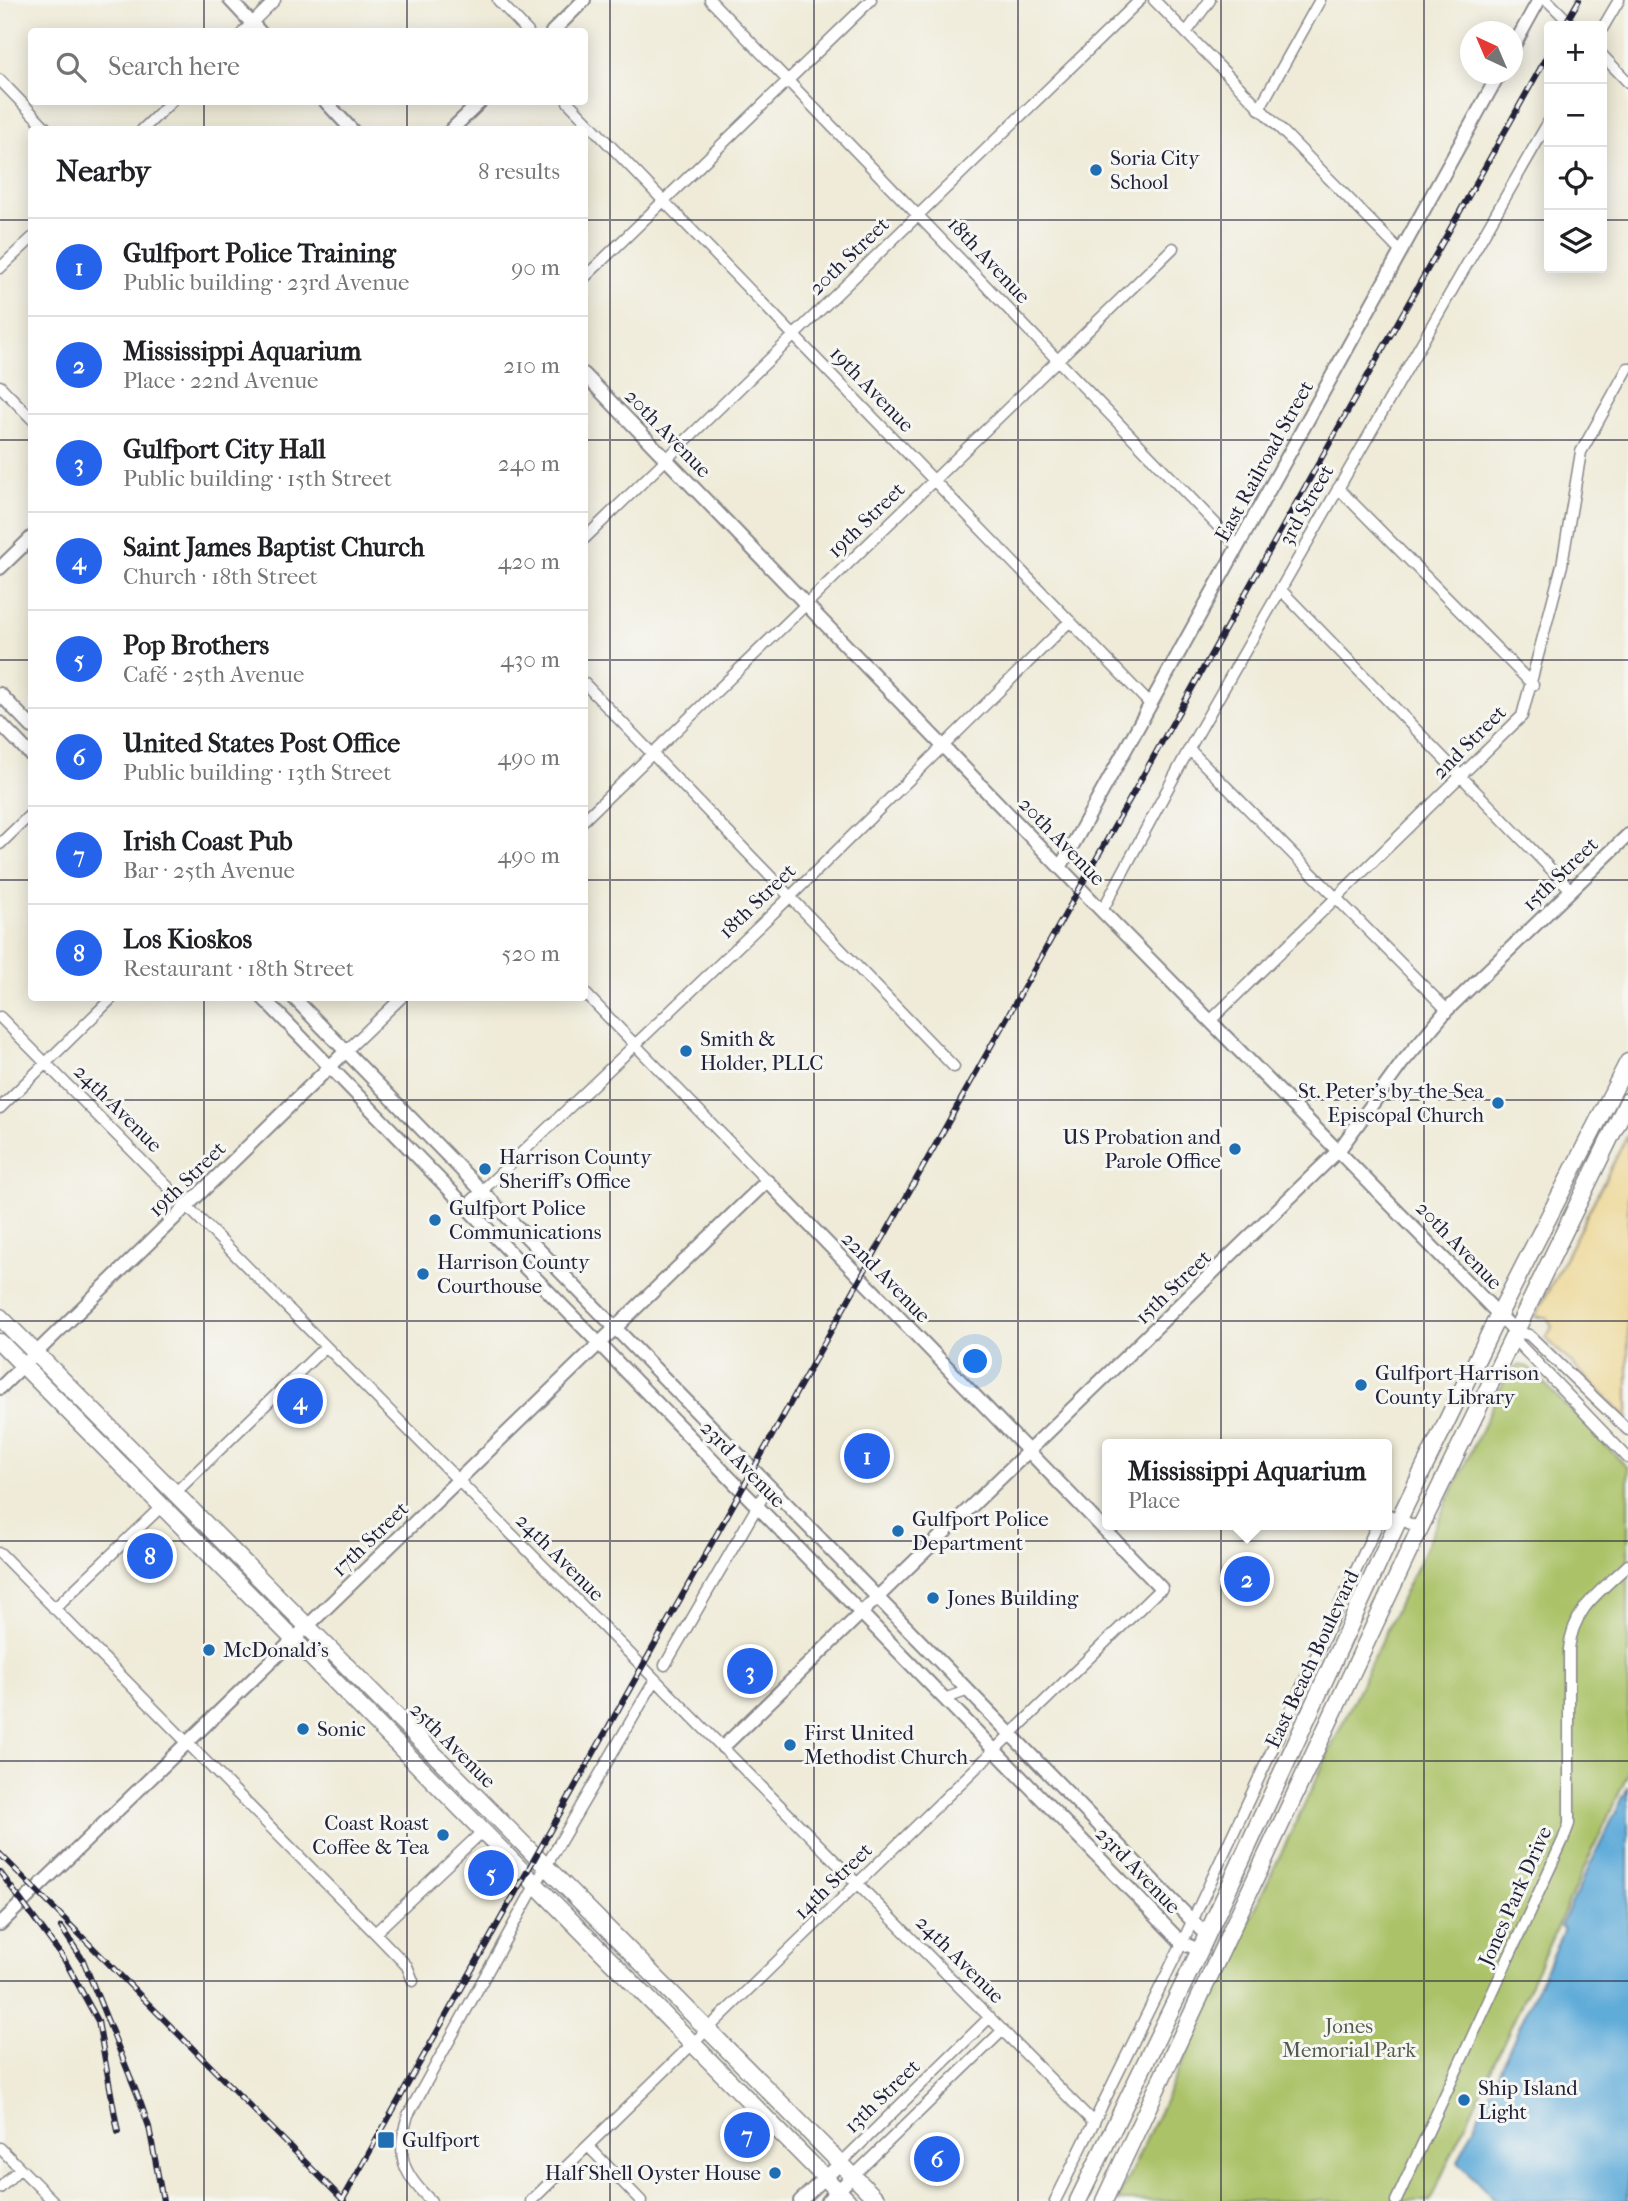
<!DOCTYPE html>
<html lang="en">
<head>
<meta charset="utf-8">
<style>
  :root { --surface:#fff; --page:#f6f6f6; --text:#202124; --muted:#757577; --line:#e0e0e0; --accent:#2563eb }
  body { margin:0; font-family:"IM FELL French Canon",serif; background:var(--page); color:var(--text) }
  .controls { position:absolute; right:21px; top:21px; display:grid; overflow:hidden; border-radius:7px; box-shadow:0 4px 18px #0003 }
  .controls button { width:63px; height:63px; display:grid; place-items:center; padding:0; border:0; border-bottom:2px solid var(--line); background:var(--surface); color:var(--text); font:35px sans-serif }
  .compass { position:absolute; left:1460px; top:21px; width:63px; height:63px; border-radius:50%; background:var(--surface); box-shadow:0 4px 18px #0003; rotate:316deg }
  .you { position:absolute; left:976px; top:1362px; width:24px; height:24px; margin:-18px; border:5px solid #fff; border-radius:50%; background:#1a73e8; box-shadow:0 0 0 10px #1a73e833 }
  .badge { display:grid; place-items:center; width:46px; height:46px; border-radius:50%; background:var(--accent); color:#fff; font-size:23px; font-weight:700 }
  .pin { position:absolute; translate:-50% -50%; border:4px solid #fff; box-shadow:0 2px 7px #0006 }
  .popup { position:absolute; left:1102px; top:1439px; width:290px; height:91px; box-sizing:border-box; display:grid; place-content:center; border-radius:7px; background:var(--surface); filter:drop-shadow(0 2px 5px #0005); font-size:23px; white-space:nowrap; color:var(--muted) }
  .popup b { font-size:26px; color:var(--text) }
  .popup::after { content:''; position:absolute; left:50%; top:100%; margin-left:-14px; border:14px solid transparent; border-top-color:var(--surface) }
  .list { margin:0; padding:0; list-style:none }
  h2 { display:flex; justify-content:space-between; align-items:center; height:91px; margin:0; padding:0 28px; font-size:30px }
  h2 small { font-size:23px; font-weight:400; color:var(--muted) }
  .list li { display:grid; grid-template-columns:46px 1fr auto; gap:21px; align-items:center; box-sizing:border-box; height:98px; padding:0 28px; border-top:2px solid var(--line) }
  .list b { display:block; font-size:26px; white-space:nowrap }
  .list p { margin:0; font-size:23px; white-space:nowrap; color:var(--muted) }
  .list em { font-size:23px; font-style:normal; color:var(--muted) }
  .icon { flex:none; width:38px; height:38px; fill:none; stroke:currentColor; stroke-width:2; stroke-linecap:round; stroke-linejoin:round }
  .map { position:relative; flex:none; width:1628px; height:2201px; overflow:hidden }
  .search { position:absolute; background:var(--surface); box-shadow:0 4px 18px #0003; left:28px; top:28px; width:560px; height:77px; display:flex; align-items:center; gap:18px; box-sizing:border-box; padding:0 24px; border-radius:7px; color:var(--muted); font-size:26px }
  .panel { position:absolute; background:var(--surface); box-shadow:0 4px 18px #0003; left:28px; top:126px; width:560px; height:875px; border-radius:7px }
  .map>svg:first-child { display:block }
  .green { fill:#abc268; stroke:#667252; stroke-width:2 }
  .sand { fill:#eeda9e; stroke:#887e6c; stroke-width:2 }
  .water { fill:#60acd9; stroke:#41678a; stroke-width:2 }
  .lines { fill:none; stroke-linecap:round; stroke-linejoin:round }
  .minor-casing { stroke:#88868a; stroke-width:13 }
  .tertiary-casing { stroke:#88868a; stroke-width:16 }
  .primary-casing { stroke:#88868a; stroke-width:19 }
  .minor { stroke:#fff; stroke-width:10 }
  .tertiary { stroke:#fff; stroke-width:12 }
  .primary { stroke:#fff; stroke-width:16 }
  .rail-casing { stroke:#22223b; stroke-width:6 }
  .rail { stroke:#f6f6f2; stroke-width:3.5; stroke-dasharray:10; stroke-linecap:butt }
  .grid { fill:none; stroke:#22223b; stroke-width:2; stroke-opacity:0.55 }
  .poi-dot { fill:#1f6fb2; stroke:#f6f6f2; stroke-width:2.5 }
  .labels { text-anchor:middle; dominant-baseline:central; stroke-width:6; stroke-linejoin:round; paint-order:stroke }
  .poi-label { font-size:21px; fill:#22223b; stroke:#f6f6f2; text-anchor:start }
  .street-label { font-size:21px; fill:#22223b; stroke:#f6f6f2 }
  .park-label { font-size:21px; fill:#525a4b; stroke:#f6f6f2 }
</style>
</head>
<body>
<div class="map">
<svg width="1628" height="2201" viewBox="0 0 1628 2201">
  <rect width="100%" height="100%" fill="#f6f6f2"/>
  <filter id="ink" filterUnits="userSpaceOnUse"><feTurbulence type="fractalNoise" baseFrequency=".0143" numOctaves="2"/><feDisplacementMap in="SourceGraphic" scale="14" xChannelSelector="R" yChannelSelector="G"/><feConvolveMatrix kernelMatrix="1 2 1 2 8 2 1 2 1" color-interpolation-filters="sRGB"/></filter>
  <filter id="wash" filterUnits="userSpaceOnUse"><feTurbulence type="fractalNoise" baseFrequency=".00686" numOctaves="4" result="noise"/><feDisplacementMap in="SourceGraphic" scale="28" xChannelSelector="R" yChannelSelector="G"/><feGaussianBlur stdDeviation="1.57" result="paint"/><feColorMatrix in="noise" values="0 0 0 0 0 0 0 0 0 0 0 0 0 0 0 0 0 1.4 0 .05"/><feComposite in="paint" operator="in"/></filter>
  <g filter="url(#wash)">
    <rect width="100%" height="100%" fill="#efebd8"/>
    <path class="green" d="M1519,1365L1528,1367L1628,1468V1774L1430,2201H1117L1507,1375Z"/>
    <path class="sand" d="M1628,1134V1419L1546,1338L1552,1327L1547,1317H1535Z"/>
    <path class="water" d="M1628,1787V2201H1495L1458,2161L1564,1929L1560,1927Z"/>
  </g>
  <g filter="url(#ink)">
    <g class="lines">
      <defs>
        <path id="minor" d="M498,0L528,32
          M710,0L1238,547
          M1154,0L1401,252
          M1547,0L1573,26
          M1602,29L1619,0
          M243,32L275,0
          M1186,33L1210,0
          M1602,55L1628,82
          M0,80L48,130
          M568,102L1149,703
          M1259,109L1320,0
          M142,130L171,102
          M0,268L32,238
          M584,278L871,0
          M0,386L32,419
          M1338,488L1533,685
          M584,539L1140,0
          M1280,589L1571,890
          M584,683L954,1067
          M1189,749L1447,1010
          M584,820L1173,248
          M0,844L32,813
          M1102,911L1189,749L1549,121
          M584,992L767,1181
          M0,1017L1094,2123
          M1210,1021L1522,716L1562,565L1581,452L1628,368
          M346,1051L401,998
          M0,1108L112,998
          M467,1205L791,896L1070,621
          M1515,1331L1529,1335L1628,1430
          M1515,1332L1518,1343L1628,1458
          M175,1493L325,1347
          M1387,1514L1420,1528
          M0,1553L375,1933L407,1966L413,1981
          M54,1609L162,1506
          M665,1665L768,1488
          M944,1699L966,1691
          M375,1933L484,1830
          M588,2146L641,2201
          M0,2148L53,2201
          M841,2163L990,2017
          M853,2176L1003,2030
          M0,2188L20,2168
          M431,2201C401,2172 396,2155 408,2115L546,1866L655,1680
          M531,2201L1161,1588
          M1055,2201L1182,1943L1377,1525
          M1396,2201L1563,1840L1569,1824V1649C1573,1608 1600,1592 1628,1565"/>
        <path id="tertiary" d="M230,0L260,32
          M552,32L584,0
          M1512,49L1539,0
          M326,102L352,130
          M451,130L480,102
          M584,374L1102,911L1515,1331
          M0,568L32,537
          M0,694L32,727
          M0,723L32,756
          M1061,866L1499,74
          M263,998L1182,1943L1200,1950
          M294,998L1207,1936
          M0,1388L346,1051
          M723,1747L1339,1150L1402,1063L1447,1010L1628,835
          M0,1924L767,1181L1161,1588
          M800,2201L841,2163
          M827,2201L853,2176"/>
        <path id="primary" d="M0,1317L878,2201
          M0,1342L848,2201
          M1078,2201L1200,1950L1399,1519L1499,1314L1628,1062
          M1104,2201L1420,1528L1628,1101"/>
      </defs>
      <use href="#minor" class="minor-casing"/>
      <use href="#tertiary" class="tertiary-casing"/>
      <use href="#primary" class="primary-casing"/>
      <use href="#minor" class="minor"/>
      <use href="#tertiary" class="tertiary"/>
      <use href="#primary" class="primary"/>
      <defs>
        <path id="rail" d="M1564,26L1579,0
          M0,1854L344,2201
          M0,1872L64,1959L98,2021L118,2132
          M61,1927L83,1960L140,2101L149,2127L163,2201
          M342,2201L1549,53"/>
      </defs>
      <use href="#rail" class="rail-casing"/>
      <use href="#rail" class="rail"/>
    </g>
  </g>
  <path class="grid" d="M204,0V32M407,0V32M610,0V2201M814,0V2201M1018,0V2201M1221,0V2201M1424,0V2201M204,102V130M407,102V130M0,220H32M584,220H1549M1602,220H1628M0,440H32M584,440H1628M0,660H32M584,660H1628M0,880H32M584,880H1628M204,998V2201M407,998V2201M0,1100H1628M0,1321H1628M0,1541H1628M0,1761H1628M0,1981H1628"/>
  <g class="poi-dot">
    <circle cx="1096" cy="170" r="7"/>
    <circle cx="686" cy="1051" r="7"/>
    <circle cx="1498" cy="1103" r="7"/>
    <circle cx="1235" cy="1149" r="7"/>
    <circle cx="485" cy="1169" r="7"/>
    <circle cx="435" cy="1220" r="7"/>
    <circle cx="423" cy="1274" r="7"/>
    <circle cx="1361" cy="1385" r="7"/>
    <circle cx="898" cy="1531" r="7"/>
    <circle cx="933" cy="1598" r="7"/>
    <circle cx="209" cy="1650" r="7"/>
    <circle cx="303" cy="1729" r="7"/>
    <circle cx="790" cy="1745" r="7"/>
    <circle cx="443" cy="1835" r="7"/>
    <circle cx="1464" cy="2100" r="7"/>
    <rect x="377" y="2131" width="18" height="18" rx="3.5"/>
    <circle cx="775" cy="2173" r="7"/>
  </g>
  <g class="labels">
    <g class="poi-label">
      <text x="1110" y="158">Soria City<tspan x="1110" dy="24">School</tspan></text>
      <text x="700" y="1039">Smith &amp;<tspan x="700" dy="24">Holder, PLLC</tspan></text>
      <text x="1484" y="1091" text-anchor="end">St. Peter's by-the-Sea<tspan x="1484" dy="24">Episcopal Church</tspan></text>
      <text x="1221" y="1137" text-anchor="end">US Probation and<tspan x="1221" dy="24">Parole Office</tspan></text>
      <text x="499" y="1157">Harrison County<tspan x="499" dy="24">Sheriff's Office</tspan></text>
      <text x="449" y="1208">Gulfport Police<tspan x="449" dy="24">Communications</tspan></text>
      <text x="437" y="1262">Harrison County<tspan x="437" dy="24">Courthouse</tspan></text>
      <text x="1375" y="1373">Gulfport-Harrison<tspan x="1375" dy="24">County Library</tspan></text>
      <text x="912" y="1519">Gulfport Police<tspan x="912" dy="24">Department</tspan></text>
      <text x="947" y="1598">Jones Building</text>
      <text x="223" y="1650">McDonald's</text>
      <text x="317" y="1729">Sonic</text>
      <text x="804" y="1733">First United<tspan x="804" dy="24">Methodist Church</tspan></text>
      <text x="429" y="1823" text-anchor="end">Coast Roast<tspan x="429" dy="24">Coffee &amp; Tea</tspan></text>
      <text x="1478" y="2088">Ship Island<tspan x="1478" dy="24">Light</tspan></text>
      <text x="402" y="2140">Gulfport</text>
      <text x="761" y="2173" text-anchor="end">Half Shell Oyster House</text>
    </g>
    <g class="street-label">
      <text transform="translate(849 256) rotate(-44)">20th Street</text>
      <text transform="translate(989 260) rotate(47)">18th Avenue</text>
      <text transform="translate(872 389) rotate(46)">19th Avenue</text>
      <text transform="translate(668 433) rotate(46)">20th Avenue</text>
      <text transform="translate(1264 461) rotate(-61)">East Railroad Street</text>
      <text transform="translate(1306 505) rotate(-60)">3rd Street</text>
      <text transform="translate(866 520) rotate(-44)">19th Street</text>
      <text transform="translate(1469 742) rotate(-45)">2nd Street</text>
      <text transform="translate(1062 841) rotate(46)">20th Avenue</text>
      <text transform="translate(1560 874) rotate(-44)">15th Street</text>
      <text transform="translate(757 901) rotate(-44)">18th Street</text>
      <text transform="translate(118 1108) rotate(45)">24th Avenue</text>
      <text transform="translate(187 1179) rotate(-44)">19th Street</text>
      <text transform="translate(1459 1245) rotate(46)">20th Avenue</text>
      <text transform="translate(886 1277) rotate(46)">22nd Avenue</text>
      <text transform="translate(1173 1287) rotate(-44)">15th Street</text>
      <text transform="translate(743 1464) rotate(46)">23rd Avenue</text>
      <text transform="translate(370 1539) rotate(-44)">17th Street</text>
      <text transform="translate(560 1557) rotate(45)">24th Avenue</text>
      <text transform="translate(1312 1659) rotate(-65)">East Beach Boulevard</text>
      <text transform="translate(453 1745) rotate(45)">25th Avenue</text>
      <text transform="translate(1138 1870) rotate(46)">23rd Avenue</text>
      <text transform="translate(833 1881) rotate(-44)">14th Street</text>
      <text transform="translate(1515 1896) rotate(-66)">Jones Park Drive</text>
      <text transform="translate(960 1959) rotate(45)">24th Avenue</text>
      <text transform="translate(882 2096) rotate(-44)">13th Street</text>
    </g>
    <g class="park-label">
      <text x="1349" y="2026">Jones<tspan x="1349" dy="24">Memorial Park</tspan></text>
    </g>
  </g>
</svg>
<div class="controls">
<button>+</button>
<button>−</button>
<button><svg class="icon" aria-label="locate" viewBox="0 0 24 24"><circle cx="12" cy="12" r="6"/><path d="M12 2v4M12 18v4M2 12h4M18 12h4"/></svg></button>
<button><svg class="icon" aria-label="layers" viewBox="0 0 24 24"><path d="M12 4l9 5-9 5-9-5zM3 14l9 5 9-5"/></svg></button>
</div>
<svg class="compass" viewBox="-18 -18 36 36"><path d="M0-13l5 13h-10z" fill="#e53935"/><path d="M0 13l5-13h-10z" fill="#757577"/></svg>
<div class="you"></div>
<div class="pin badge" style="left:867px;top:1456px">1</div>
<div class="pin badge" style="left:1247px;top:1579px">2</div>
<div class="popup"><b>Mississippi Aquarium</b>Place</div>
<div class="pin badge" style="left:750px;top:1671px">3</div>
<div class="pin badge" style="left:300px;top:1401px">4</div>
<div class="pin badge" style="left:491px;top:1873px">5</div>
<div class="pin badge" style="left:937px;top:2159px">6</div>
<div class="pin badge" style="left:747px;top:2135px">7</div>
<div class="pin badge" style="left:150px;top:1556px">8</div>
<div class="search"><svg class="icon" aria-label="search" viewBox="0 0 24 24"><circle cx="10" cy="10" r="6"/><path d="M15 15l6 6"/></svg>Search here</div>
<section class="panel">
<h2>Nearby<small>8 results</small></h2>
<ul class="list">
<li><span class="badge">1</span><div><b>Gulfport Police Training</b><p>Public building · 23rd Avenue</p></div><em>90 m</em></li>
<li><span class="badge">2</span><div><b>Mississippi Aquarium</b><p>Place · 22nd Avenue</p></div><em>210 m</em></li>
<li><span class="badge">3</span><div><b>Gulfport City Hall</b><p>Public building · 15th Street</p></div><em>240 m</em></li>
<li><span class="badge">4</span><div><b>Saint James Baptist Church</b><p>Church · 18th Street</p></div><em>420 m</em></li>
<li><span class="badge">5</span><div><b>Pop Brothers</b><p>Café · 25th Avenue</p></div><em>430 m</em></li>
<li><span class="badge">6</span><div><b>United States Post Office</b><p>Public building · 13th Street</p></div><em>490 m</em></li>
<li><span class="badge">7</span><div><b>Irish Coast Pub</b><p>Bar · 25th Avenue</p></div><em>490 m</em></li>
<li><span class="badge">8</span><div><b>Los Kioskos</b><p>Restaurant · 18th Street</p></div><em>520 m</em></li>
</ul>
</section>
</div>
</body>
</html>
